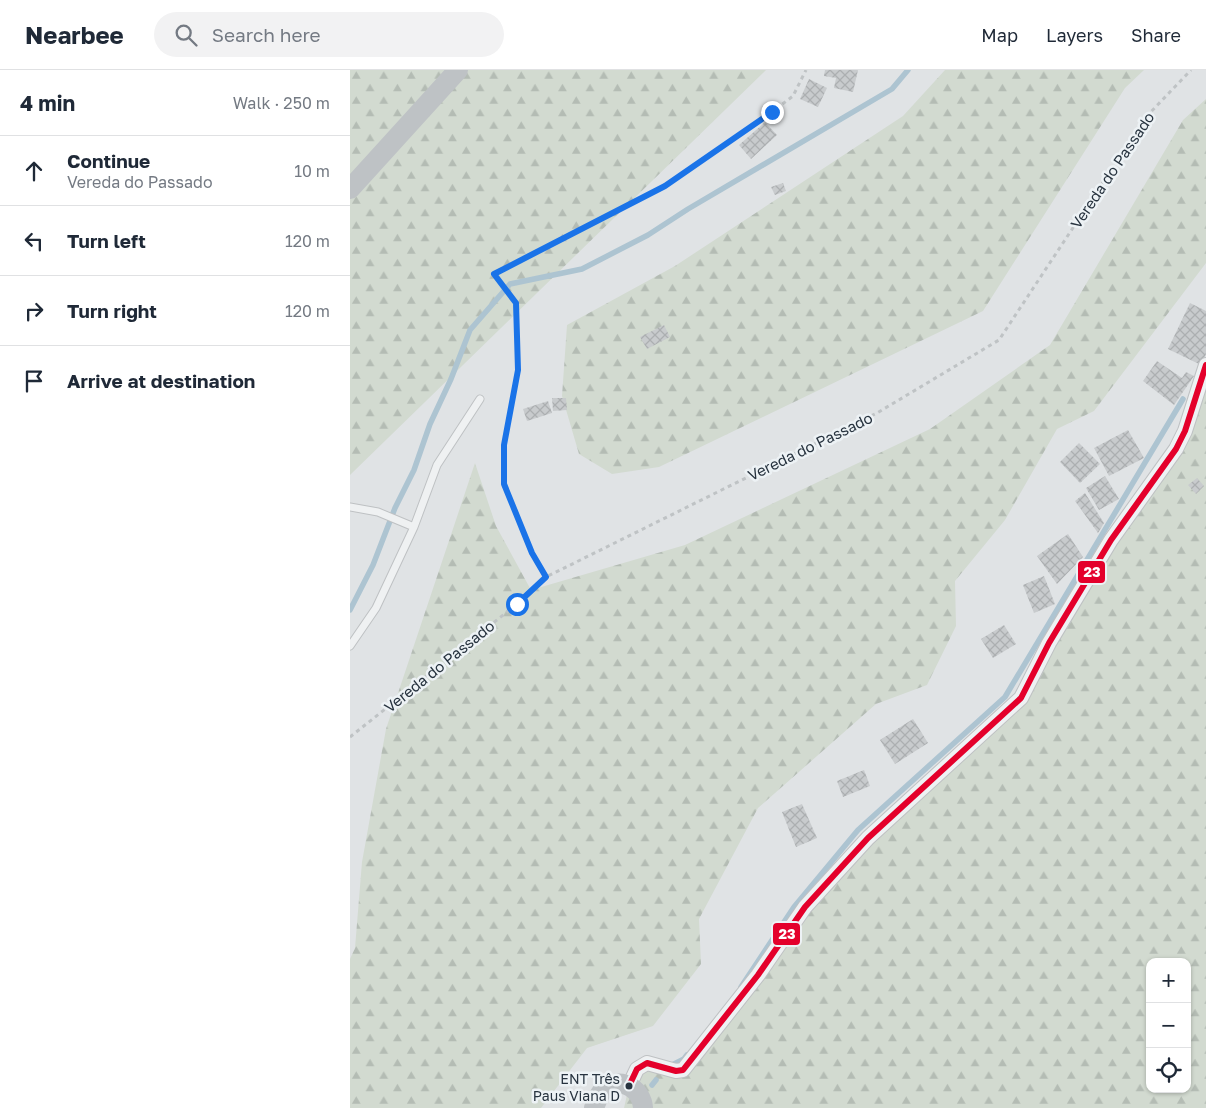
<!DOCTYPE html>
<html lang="en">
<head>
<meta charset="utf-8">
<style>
  :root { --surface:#fff; --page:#f2f2f3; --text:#1f2937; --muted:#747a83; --line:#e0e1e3 }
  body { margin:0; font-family:"Golos Text",sans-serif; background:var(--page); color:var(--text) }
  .controls { position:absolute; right:15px; bottom:15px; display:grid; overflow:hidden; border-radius:10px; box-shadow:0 1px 4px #0004 }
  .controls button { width:45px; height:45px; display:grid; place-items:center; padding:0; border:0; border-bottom:1px solid var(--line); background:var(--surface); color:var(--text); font:25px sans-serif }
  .stop { position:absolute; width:15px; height:15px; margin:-11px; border:4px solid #1a73e8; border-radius:50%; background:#fff }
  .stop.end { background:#1a73e8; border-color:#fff; box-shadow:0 1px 5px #0008 }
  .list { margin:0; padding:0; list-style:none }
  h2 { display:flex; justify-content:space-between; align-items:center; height:65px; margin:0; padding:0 20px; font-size:21px }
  h2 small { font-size:16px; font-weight:400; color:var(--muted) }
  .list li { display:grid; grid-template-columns:32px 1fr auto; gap:15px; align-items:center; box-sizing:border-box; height:70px; padding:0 20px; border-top:1px solid var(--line) }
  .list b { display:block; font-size:19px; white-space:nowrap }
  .list p { margin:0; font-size:16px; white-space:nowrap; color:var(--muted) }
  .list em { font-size:16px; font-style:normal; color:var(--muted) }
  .icon { flex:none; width:28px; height:28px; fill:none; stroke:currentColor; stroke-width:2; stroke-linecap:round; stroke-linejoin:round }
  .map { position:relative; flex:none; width:856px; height:1038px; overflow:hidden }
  header { display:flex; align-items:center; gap:30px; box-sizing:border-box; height:70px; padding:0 25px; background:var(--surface); border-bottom:1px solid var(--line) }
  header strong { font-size:24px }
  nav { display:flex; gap:28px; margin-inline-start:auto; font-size:18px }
  .search { width:350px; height:45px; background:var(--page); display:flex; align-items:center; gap:12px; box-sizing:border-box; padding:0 18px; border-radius:28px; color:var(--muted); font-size:19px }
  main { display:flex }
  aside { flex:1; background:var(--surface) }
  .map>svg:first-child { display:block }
  .forest { fill:url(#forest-firs); fill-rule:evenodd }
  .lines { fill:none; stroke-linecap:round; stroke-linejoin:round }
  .stream { stroke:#adc4d1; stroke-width:5.5 }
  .building { fill:url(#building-cross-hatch) }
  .lane-casing { stroke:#bec1c3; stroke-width:9 }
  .street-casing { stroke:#bec1c3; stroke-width:16 }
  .path { stroke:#bfc3c5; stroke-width:3; stroke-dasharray:4 4; stroke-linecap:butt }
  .lane { stroke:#eff1f2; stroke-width:7 }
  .street { stroke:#eff1f2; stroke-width:14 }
  .secondary { stroke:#bec2c5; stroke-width:20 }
  .bus-1-casing { stroke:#edf2f5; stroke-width:10 }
  .bus-1 { stroke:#e4002b; stroke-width:6 }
  .route { stroke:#1a73e8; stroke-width:6 }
  .bus-dot { fill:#27333f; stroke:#edf2f5; stroke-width:2 }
  .labels { text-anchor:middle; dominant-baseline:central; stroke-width:5; stroke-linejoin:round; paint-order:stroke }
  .bus-label { font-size:14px; fill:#27333f; stroke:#edf2f5; text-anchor:end }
  .street-label { font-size:15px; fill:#27333f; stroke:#edf2f5 }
  .line-badge { stroke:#edf2f5; stroke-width:2 }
  .badge-label { font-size:14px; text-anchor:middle; font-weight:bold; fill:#fff }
</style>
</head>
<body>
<header>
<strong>Nearbee</strong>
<div class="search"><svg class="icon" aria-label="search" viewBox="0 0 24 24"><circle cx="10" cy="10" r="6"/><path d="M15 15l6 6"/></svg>Search here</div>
<nav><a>Map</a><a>Layers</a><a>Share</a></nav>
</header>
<main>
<aside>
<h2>4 min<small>Walk · 250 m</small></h2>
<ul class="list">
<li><svg class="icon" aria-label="ahead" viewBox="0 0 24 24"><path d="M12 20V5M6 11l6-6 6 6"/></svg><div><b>Continue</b><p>Vereda do Passado</p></div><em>10 m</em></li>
<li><svg class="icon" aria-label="left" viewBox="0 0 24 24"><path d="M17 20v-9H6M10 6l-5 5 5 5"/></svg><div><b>Turn left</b></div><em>120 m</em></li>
<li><svg class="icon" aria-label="right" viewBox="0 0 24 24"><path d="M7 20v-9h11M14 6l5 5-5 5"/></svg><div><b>Turn right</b></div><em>120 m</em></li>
<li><svg class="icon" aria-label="arrive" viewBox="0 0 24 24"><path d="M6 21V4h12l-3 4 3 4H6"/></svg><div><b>Arrive at destination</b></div></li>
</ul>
</aside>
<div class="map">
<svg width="856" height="1038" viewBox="0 0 856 1038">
  <defs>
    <pattern id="forest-firs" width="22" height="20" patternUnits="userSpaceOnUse" patternTransform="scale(1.25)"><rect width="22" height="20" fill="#d2dad0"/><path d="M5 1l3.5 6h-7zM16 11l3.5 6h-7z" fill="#b4bcb4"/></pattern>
    <pattern id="building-cross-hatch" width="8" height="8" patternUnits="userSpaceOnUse" patternTransform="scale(1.25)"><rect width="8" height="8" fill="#c8cbcd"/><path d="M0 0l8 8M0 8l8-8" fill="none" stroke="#acafb1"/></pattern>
  </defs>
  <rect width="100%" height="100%" fill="#e0e3e5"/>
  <path class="forest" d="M0,0H416L0,405Z
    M595,0H794L775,18L633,241L309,397L262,404L229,384L212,326L217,255L325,196L553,46Z
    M856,29V193L744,341L707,359L655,450L605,511L606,556L577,615L526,634L408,738L349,849L351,894L303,956L237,978L191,1038H0V889L5,878L12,792L36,659L125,393L146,456L181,520L335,475L580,359L700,275L833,50Z
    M856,295V1038H274L279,1016L297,993L326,1001L455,837L671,628L699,573L826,379ZM800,892H837V1019H800Z"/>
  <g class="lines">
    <path class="stream" d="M0,540L23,495L45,438L64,400L80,354L101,309L120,260L160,214L232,199L298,165L338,139L542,19L558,0
      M391,917L444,837L508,760L655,627L833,329
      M318,997L334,989L337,985
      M302,1015L306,1010"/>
  </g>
  <path class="building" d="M475,0H508L503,22L484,18L486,8L474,6Z
    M459,9L477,18L468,37L450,29Z
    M415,52L427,65L401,89L389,75Z
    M433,113L436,121L425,125L421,117Z
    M840,233L856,241V284L851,295L818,279Z
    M314,255L320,267L297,279L290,267Z
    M807,291L832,308L836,302L844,306L824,335L793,311Z
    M202,328H216L217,340L203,341Z
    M198,331L202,343L177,351L173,339Z
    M778,360L794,388L759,406L744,378Z
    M729,373L750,394L730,413L710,392Z
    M755,406L769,429L749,440L736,418Z
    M847,408L854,416L846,424L838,415Z
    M735,423L754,453L748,463L725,431Z
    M718,464L733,487L707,514L687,486Z
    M694,506L705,534L684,543L673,515Z
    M654,555L666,574L643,588L631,569Z
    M563,649L578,673L545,694L530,670Z
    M514,700L520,716L493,727L487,711Z
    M452,734L467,768L446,777L432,742Z"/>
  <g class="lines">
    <defs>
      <path id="lane" d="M0,437L28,442L64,457
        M0,576L26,538L64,457L87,395L130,329"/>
      <path id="street" d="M279,1016L287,999L297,993L326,1001L333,1000L408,905L455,837L518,768L671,628L699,573L761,470L826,379L835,361L856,295"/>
    </defs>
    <use href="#lane" class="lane-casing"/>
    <use href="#street" class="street-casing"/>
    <path class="path" d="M195,507L182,483L154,414V375L168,300L166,233L144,204L315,116L422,42L443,26L456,0
      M0,667L167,534L196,507L527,343L649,270L796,47L841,0"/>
    <use href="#lane" class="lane"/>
    <use href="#street" class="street"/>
    <path class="secondary" d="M0,119L108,0
      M244,1038C247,1031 249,1022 256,1018C272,1006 292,1020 293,1038"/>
    <defs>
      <path id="bus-1" d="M279,1016L287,999L297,993L326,1001L333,1000L408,905L455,837L518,768L671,628L699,573L761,470L826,379L835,361L856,295"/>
    </defs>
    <use href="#bus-1" class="bus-1-casing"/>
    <use href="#bus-1" class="bus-1"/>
  </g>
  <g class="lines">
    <path class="route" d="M167,534L196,507L182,483L154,414V375L168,300L166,233L144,204L315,116L422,42"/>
  </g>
  <circle class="bus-dot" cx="279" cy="1016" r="4.5"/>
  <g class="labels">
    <g class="bus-label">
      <text x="270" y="1008">ENT Três<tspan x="270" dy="17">Paus Viana D</tspan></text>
    </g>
    <g class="street-label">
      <text transform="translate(762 100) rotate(-56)">Vereda do Passado</text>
      <text transform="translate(460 376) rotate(-26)">Vereda do Passado</text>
      <text transform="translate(89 596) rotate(-39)">Vereda do Passado</text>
    </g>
  </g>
  <g class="line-badge">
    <rect x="727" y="490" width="29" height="24" rx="5" fill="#e4002b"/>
    <rect x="422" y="852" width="29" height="24" rx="5" fill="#e4002b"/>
  </g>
  <g class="badge-label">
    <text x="742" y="507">23</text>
    <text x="437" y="869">23</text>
  </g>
</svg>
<div class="controls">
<button>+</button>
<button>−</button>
<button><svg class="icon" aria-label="locate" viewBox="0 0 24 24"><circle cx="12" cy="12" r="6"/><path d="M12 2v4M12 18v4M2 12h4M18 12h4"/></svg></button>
</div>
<div class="stop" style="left:167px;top:534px"></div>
<div class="stop end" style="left:422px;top:42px"></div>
</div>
</main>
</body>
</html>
